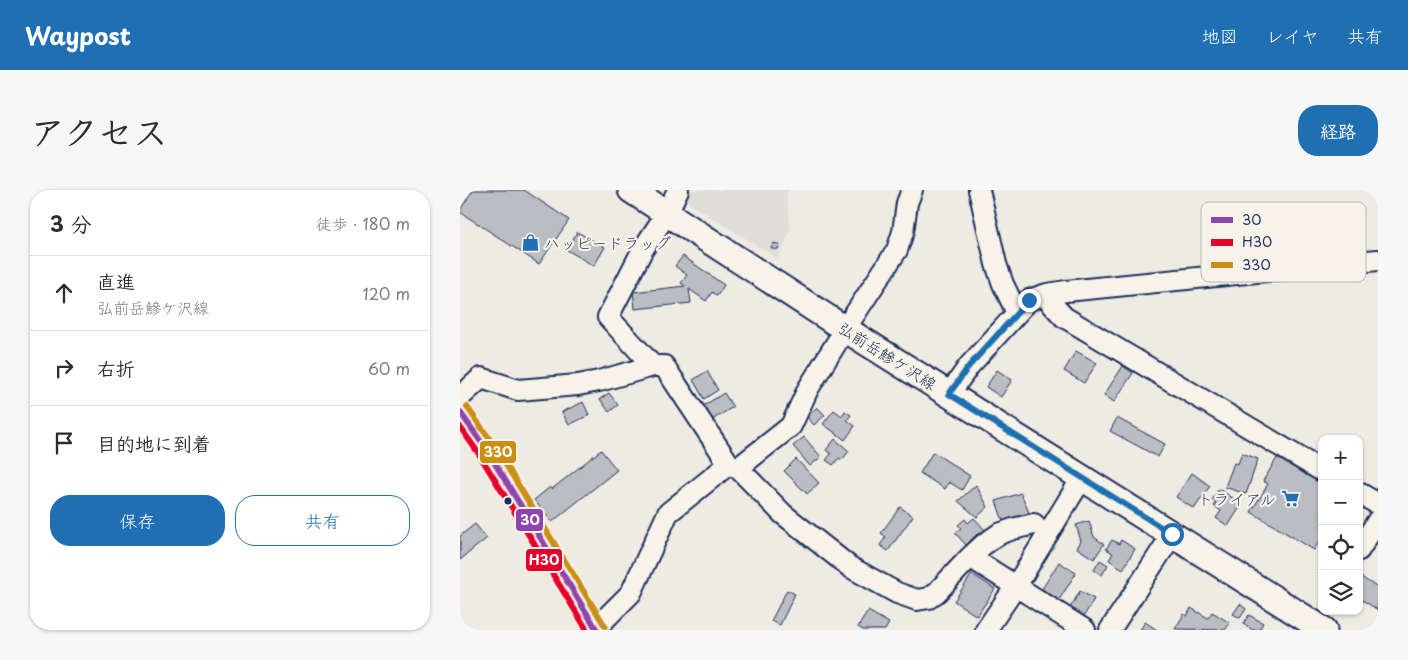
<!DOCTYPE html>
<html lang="ja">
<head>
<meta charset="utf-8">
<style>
  :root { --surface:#fff; --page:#f7f7f7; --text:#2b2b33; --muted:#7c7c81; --line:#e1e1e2; --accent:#1f6fb2 }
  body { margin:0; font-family:"Playpen Sans","Klee One",sans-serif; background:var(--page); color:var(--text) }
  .controls { position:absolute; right:15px; bottom:15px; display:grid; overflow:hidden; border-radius:10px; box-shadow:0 1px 4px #0004 }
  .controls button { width:45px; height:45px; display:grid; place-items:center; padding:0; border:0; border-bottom:1px solid var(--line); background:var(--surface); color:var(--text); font:25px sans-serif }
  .stop { position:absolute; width:15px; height:15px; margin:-11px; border:4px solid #1f6fb2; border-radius:50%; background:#fff }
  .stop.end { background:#1f6fb2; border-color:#fff; box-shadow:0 1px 5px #0008 }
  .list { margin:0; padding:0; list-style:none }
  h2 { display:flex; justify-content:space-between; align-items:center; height:65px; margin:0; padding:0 20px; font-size:21px }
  h2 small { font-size:16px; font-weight:400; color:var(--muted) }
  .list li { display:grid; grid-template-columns:32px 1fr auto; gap:15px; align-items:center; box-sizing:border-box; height:75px; padding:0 20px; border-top:1px solid var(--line) }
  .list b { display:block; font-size:19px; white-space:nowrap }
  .list p { margin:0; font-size:16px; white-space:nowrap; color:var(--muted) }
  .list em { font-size:16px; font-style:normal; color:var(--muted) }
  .actions { display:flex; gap:10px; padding:15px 20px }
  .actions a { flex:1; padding:11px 0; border:1px solid var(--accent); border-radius:20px; text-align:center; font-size:18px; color:var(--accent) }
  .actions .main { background:var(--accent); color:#fff }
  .icon { flex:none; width:28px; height:28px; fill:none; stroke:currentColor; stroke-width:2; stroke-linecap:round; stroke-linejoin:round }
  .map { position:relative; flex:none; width:918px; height:440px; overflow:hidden; border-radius:20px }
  header { display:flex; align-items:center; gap:30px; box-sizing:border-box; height:70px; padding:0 25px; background:var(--accent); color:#fff }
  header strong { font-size:24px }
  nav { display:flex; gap:28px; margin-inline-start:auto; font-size:18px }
  .intro { display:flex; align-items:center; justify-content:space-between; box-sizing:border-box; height:120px; padding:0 30px }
  h1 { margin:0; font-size:35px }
  .button { padding:12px 22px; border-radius:20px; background:var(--accent); color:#fff; font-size:18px; font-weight:700 }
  main { display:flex; gap:30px; padding:0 30px }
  aside { flex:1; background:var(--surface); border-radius:20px; box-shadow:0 1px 4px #0004 }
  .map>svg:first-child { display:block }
  .built { fill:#deddd8 }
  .building { fill:#babdc2; stroke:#1b2f5e }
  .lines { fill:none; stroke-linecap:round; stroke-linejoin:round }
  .minor-casing { stroke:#1b2f5e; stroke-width:24 }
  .major-casing { stroke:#1b2f5e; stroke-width:29 }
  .minor { stroke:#f7f3e8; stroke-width:20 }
  .major { stroke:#f7f3e8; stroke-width:25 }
  .bus-1-casing { stroke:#f7f3e8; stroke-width:10 }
  .bus-2-casing { stroke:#f7f3e8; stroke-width:10 }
  .bus-3-casing { stroke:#f7f3e8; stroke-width:10 }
  .bus-1 { stroke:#8e44ad; stroke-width:6 }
  .bus-2 { stroke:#e4002b; stroke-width:6 }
  .bus-3 { stroke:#cb8e13; stroke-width:6 }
  .route { stroke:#1f6fb2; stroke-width:6 }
  .bus-dot { fill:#1b2f5e; stroke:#f7f3e8; stroke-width:2 }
  .labels { text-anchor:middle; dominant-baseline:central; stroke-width:4.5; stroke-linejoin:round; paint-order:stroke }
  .poi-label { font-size:16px; fill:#1b2f5e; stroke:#f7f3e8; text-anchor:start }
  .street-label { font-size:16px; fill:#1b2f5e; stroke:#f7f3e8 }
  .key { fill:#f7f3e8; stroke:#b5b8bf; stroke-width:1 }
  .key-label { font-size:14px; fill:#1b2f5e }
  .line-badge { stroke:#f7f3e8; stroke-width:2 }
  .badge-label { font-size:14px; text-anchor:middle; font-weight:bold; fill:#fff }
</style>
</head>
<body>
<header>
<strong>Waypost</strong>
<nav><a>地図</a><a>レイヤ</a><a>共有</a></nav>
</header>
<div class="intro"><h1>アクセス</h1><a class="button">経路</a></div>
<main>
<aside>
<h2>3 分<small>徒歩 · 180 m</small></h2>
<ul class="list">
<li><svg class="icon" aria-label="ahead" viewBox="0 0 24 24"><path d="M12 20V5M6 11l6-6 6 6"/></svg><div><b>直進</b><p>弘前岳鰺ケ沢線</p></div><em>120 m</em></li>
<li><svg class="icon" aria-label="right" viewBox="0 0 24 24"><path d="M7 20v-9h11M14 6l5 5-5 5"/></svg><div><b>右折</b></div><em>60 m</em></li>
<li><svg class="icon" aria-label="arrive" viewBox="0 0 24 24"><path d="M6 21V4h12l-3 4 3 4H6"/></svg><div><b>目的地に到着</b></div></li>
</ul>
<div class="actions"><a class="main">保存</a><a>共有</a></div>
</aside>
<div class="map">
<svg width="918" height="440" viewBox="0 0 918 440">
  <rect width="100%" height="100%" fill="#eeebe2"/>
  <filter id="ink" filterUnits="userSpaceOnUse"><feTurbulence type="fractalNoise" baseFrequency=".02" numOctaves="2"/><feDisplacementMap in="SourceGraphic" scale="10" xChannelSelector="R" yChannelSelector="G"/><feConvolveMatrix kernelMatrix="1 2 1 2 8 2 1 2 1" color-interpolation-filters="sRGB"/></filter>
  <g filter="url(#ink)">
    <path class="built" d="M225,0H329L326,6L329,24L330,40L323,57L317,68L230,14L226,9Z"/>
    <path class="building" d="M13,0H64L109,30L79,74L0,22V20Z
      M117,42L145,57L134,76L107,60Z
      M314,53L320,55L318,59H316V60L311,58Z
      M223,66L264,95L257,106L252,102L246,111L229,99L231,113L175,119L173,102L225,96L221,93L227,85L215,76Z
      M616,161L637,173L624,193L604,181Z
      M663,176L673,183L654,212L644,205Z
      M537,180L552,190L541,207L526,197Z
      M247,181L258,200L244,209L233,190Z
      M149,203L158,215L149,222L140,209Z
      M264,203L273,217L252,230L243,216Z
      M123,212L129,225L109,235L102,222Z
      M357,217L365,225L354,235L347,227Z
      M374,220L382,226L385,221L391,225L387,230L395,236L385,250L363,234Z
      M657,228L705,254L698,267L650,241Z
      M344,247L361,267L350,276L333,256Z
      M375,249L389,261L382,270L379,268L373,275L366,270L371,264L366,260Z
      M141,260L157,280L92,332L74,310L90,297L92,299Z
      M473,262L510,286L502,300L489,292L485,299L460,283Z
      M782,263L798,269L786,304L765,297L774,273L778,274Z
      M817,268L862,294V347L854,360L791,322L808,294L803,291Z
      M336,269L359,293L347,304L324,281Z
      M732,283L750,296L734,319L716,307Z
      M516,295L528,317L517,327L498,311Z
      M759,299L782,314L768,336L756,328L761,321L754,316L756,313L752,310Z
      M561,303L569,323L543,331L536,311Z
      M440,317L453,326L428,361L420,355L426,347L421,343Z
      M514,328L525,340L518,346L517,344L506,355L495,343L501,338L498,335L505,329L508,333Z
      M629,331L634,347L644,354L634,369L617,358L621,351L616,335Z
      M15,334L27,348L0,370V346Z
      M652,350L659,354L661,350L675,359L663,379L649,370L653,363L646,359Z
      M640,370L648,375L642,385L634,380Z
      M599,372L616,383L599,410L582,399Z
      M512,384L535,399L517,426L494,411Z
      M901,387L918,398V420L899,408V389Z
      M327,400L335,404L320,435L311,431Z
      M620,401L634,409L624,426L610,418Z
      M780,414L786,419L780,428L773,424Z
      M731,418L748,428L752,422L770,433L765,440L715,439L724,424L727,426Z
      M408,421L429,433L425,440H403L398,437Z
      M789,425L803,433L799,440H793L783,434Z
      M685,432L697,440H680Z"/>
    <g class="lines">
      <defs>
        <path id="minor" d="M519,0L536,74L543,94L557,123
          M587,104L592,114L604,127L862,281
          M193,176L148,127L183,59L207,23L218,0
          M489,204L509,176L569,110L587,104L606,101L918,70
          M0,207L21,188L58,200L118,195L139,191L193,176H204L269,274L278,278L323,324L390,377L437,403L457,410L469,408L477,402L510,367L523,355L539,344L553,339L574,334
          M0,222L26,259L94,368L137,440
          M278,278L331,236L348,199L385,139L437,60L443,42L447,13L452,0
          M899,303L918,314
          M899,360L918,330
          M510,367L625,440
          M134,440L171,403L208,323L269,274
          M526,440L556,396L622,288
          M650,440L712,345"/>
        <path id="major" d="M171,0L385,139L864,440"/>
      </defs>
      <use href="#minor" class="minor-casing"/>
      <use href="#major" class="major-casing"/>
      <use href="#minor" class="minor"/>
      <use href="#major" class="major"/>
      <defs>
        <path id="bus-1" d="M0,222L26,259L137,440"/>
        <path id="bus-2" d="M0,237L19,264L127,440"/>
        <path id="bus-3" d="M7,217L33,254L145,436"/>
      </defs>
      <use href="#bus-1" class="bus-1-casing"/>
      <use href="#bus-2" class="bus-2-casing"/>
      <use href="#bus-3" class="bus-3-casing"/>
      <use href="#bus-1" class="bus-1"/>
      <use href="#bus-2" class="bus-2"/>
      <use href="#bus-3" class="bus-3"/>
    </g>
  </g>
  <g class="lines" filter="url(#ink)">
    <path class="route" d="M569,110L509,176L489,204L712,344"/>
  </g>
  <defs>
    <symbol id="shop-bare" viewBox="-9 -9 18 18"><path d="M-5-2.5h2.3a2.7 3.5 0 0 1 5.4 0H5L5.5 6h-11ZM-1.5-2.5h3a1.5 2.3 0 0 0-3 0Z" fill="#1f6fb2" stroke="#f7f3e8" stroke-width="2.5" paint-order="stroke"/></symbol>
    <symbol id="supermarket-bare" viewBox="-9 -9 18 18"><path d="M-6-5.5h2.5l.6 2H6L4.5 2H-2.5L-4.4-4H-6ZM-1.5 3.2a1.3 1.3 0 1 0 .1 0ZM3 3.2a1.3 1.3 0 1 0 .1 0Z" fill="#1f6fb2" stroke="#f7f3e8" stroke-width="2.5" paint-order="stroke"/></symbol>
  </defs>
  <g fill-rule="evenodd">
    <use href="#shop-bare" x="58" y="40" width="25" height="25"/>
    <use href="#supermarket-bare" x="818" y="296" width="25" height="25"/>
  </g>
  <circle class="bus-dot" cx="48" cy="311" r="4.5"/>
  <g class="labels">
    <g class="poi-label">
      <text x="84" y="52">ハッピードラッグ</text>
      <text x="816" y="308" text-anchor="end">トライアル</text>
    </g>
    <g class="street-label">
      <text transform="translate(428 165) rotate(32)">弘前岳鰺ケ沢線</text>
    </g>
  </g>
  <rect x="741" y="12" width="165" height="80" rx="8" class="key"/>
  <rect x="751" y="27" width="22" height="6" fill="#8e44ad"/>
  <rect x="751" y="49" width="22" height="7" fill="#e4002b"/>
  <rect x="751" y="72" width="22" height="6" fill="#cb8e13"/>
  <g class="key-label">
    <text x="782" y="35">30</text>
    <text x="782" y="57">H30</text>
    <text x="782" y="80">330</text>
  </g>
  <g class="line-badge">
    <rect x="19" y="250" width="38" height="24" rx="5" fill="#cb8e13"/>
    <rect x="55" y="318" width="29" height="24" rx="5" fill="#8e44ad"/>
    <rect x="65" y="358" width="38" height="24" rx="5" fill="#e4002b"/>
  </g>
  <g class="badge-label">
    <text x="38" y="267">330</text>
    <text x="70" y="335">30</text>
    <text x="84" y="375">H30</text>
  </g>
</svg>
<div class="controls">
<button>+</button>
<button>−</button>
<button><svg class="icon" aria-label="locate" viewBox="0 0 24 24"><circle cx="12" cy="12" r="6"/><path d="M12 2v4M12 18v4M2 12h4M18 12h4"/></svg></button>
<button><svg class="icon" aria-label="layers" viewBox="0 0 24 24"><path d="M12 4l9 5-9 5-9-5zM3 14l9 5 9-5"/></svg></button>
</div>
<div class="stop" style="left:712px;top:344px"></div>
<div class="stop end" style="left:569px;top:110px"></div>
</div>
</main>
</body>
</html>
